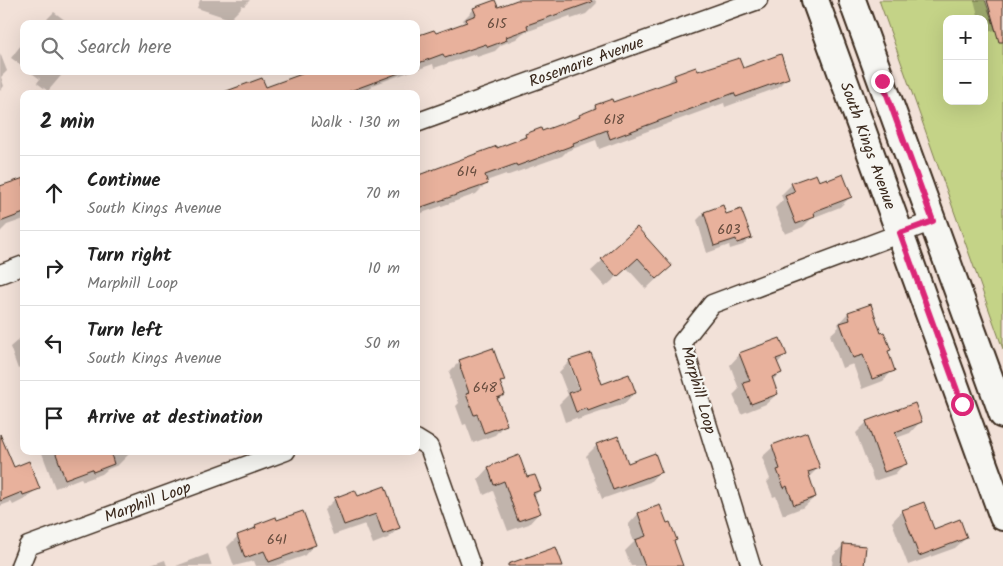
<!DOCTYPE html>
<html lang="en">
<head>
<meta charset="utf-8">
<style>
  :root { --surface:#fff; --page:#f6f6f6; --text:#222; --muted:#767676; --line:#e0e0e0 }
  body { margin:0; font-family:Kalam,sans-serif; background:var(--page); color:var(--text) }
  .controls { position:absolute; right:15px; top:15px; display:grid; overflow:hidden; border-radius:10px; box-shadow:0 5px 20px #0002 }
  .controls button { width:45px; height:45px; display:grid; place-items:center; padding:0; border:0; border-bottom:1px solid var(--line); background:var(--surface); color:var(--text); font:25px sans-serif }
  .stop { position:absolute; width:15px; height:15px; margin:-11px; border:4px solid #db2777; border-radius:50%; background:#fff }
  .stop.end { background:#db2777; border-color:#fff; box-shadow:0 1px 5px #0008 }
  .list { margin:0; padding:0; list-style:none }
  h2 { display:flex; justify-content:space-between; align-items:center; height:65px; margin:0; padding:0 20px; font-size:21px }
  h2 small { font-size:16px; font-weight:400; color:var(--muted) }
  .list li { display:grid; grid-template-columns:32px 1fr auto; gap:15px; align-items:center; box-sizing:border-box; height:75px; padding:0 20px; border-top:1px solid var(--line) }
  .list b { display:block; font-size:19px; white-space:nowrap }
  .list p { margin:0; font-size:16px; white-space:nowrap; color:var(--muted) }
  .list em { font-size:16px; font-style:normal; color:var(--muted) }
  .icon { flex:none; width:28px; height:28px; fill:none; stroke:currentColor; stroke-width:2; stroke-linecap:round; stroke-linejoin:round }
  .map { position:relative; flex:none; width:1003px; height:566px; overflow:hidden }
  .search { position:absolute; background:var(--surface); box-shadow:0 5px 20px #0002; left:20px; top:20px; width:400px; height:55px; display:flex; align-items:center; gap:12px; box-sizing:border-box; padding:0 18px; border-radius:10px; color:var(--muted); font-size:19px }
  .panel { position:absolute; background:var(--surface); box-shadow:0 5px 20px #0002; left:20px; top:90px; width:400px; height:365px; border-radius:10px }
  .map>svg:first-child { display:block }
  .green { fill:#c4d387; stroke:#807e52; fill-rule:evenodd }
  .shadow { fill:#0003; fill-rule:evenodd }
  .building { fill:#e8b19c; stroke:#3b2a1e }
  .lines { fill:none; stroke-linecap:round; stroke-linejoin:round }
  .minor-casing { stroke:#3b2a1e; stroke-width:21 }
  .secondary-casing { stroke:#3b2a1e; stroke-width:30 }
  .minor { stroke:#f6f6f2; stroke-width:18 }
  .secondary { stroke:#f6f6f2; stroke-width:26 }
  .route { stroke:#db2777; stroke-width:6 }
  .labels { text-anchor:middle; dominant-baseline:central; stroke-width:4.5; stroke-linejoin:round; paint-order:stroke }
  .number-label { font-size:14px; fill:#664c3e }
  .street-label { font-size:16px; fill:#3b2a1e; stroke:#f6f6f2 }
</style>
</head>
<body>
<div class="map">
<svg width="1003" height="566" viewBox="0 0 1003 566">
  <rect width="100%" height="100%" fill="#f2e1d8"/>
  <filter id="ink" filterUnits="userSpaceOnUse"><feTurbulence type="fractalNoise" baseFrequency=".02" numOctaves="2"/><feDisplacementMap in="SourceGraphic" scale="10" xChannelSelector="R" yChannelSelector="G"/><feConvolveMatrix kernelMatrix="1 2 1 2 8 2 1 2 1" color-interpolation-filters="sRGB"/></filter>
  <g filter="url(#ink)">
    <path class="green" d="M879,0H985L996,31L1003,30V349ZM947,19H984V101H947Z"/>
    <path class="shadow" d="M200,0H250L244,6L242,5L240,9L230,19L197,8Z
      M521,0H595L597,3L586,14L571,19L570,16L523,33L516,39L501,45L495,51L477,57L476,54L434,68L433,64L416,70V38L435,35L461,26L464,22L463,20L474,9H497Z
      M974,0H1003V25L999,29L984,33V19H979Z
      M54,12L70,24H42Z
      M24,41V67L11,58Z
      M0,53L7,71L1,77L4,86L0,91Z
      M696,68L697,73L742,70L788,77L777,88L725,107L724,103L599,149L596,140L567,151L562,156L506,176V174L486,181L487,183L476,194L416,215V177L520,141L525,135L541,133L574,121L579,116L590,112L595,106L611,100L612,104L666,85L674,76Z
      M29,71H65L48,91L37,83L40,79Z
      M315,71H412L373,85L369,90L358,94H239L265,89Z
      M24,179V219L7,225L0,232V188Z
      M818,182L850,197L840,207L812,218L803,227L785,234L775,208L783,200L781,195L792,184Z
      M722,207L725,216L750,238L743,245L730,249L729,245L707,253L697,220L704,213Z
      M637,229L670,266L646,289L627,268L605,287L591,271Z
      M848,313L881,335L893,370L883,381L862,389L853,364L842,368L830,335L839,327L838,324Z
      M24,335V366L18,369L10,347Z
      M740,354L785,355L777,364L780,373L772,381L777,394L766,404L741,414L733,395L739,389L730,365Z
      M460,361L503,380L500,384L503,394L497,401L505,424L495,435L473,443L466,424L463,425L456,406L459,403L450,378L451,377L449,372Z
      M570,361L601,386L634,393L624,404L577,420L576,418L565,422L559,404L568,395L559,372ZM570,366H572L583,394L581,395Z
      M867,422H920L910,433L896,438L905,463L895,474L874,481L856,433Z
      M597,445L627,464L660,471L650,482L602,499L586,456Z
      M773,447L819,467L808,478L815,497L804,507L783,515L776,496L773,497L767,482L770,479L762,457Z
      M43,451H128L129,454L118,465L108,469L102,474L83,481L81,478L55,488L42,453Z
      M0,462L13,468L38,488L27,498L13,505L11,502L0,506Z
      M488,468L526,479L540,490L533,497L539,513L529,524L508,531L493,491L484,495L478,479Z
      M357,498L399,528L388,538L373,544L365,524L333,535L324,510L335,499Z
      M923,504L933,531L966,538L955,548L908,565L892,522L902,511Z
      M638,514L673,542L682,566H631L625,551L634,542L628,525Z
      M277,522L314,545L304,556L275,566H256L254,561L234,566L227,547L238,536L250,532L255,526Z
      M843,545L863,566H832L833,556Z
      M208,554L212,566H176Z
      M165,560L167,566H148Z"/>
    <path class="building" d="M495,0L498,7L517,0H591L592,2L527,25L528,29L506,37L507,40L488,47L486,44L445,58L443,54L416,64V36L434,30L436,33L467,22L466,19L476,15L473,8Z
      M987,0H1003V42H999Z
      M781,54L789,78L736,97L734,93L610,139L607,130L573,143L574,145L517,166L516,164L485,175L488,184L416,209V176L497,146V148L526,137L525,134L541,128L542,131L580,117L579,115L596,108L595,105L612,99L613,102L676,80L674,75L696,67L698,71L739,58L743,68Z
      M310,71H398L399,73L342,94H224V92L262,78L266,87Z
      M816,174L819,181L827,178L828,180L843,174L852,197L818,210L814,212L815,217L796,224L785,196L795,192L791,183Z
      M24,178V213L0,222V186Z
      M723,205L726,214L741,209L752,238L737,243L736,239L714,246L704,212Z
      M637,227L672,266L657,279L638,258L617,277L601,259Z
      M871,304L881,333L884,332L891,350L888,351L895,371L872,379L863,355L853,358L840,323L850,320L848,312Z
      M780,338L787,355L776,359L782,373L772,377L778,394L751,404L743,383L750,381L739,353Z
      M493,348L505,381L500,382L505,395L497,398L507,425L484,433L477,414L474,415L466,394L469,393L460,367L461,366L459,360Z
      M591,353L602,384L629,374L636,393L588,411L587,408L576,412L569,393L580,389L569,360Z
      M915,403L922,422L895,432L907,464L884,472L866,421Z
      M807,432L820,468L808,472L816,497L794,505L787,486L784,488L777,470L780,469L772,445Z
      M0,434L14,467L29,461L40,489L23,495L22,492L0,501Z
      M618,436L628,463L655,453L662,472L613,490L596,444Z
      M55,451H110L114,464L93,472L92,469L65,479Z
      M519,455L527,477L535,475L541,490L533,493L541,513L518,521L504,481L494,485L488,467Z
      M385,486L400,528L383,534L376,514L344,525L334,498L355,490L358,496Z
      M924,502L934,529L960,519L967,538L919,556L902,510Z
      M660,505L667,523L670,522L677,540L674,541L683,566H645L635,540L646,536L638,513Z
      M303,511L316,545L269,562L264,551L245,558L237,535L256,528L255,525L276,517L277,520Z
      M843,544L866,546L864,566H841Z
      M556,547L563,566H508V564Z"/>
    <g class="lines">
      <defs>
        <g id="minor">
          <path id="s1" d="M416,123L758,0"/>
          <path d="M0,274L24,265"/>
          <path d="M416,439L429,447L471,566"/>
          <path id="s2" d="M20,566L28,546L286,451"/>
          <path d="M751,566L682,342L712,304L933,221"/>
        </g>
        <g id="secondary">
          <path id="s3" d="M815,0L1003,517"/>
          <path d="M852,0L1003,415"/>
        </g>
      </defs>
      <use href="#minor" class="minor-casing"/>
      <use href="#secondary" class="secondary-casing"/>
      <use href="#minor" class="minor"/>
      <use href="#secondary" class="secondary"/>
    </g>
  </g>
  <g class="lines" filter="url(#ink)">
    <path class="route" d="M882,81L933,221L900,233L962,404"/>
  </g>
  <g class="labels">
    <g class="number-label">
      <text x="497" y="24">615</text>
      <text x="614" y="120">618</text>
      <text x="467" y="172">614</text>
      <text x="729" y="230">603</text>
      <text x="485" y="388">648</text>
      <text x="277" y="540">641</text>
    </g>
    <g class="street-label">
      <text stroke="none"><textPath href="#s1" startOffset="181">Rosemarie Avenue</textPath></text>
      <text stroke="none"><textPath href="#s3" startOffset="155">South Kings Avenue</textPath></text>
      <text transform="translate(698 390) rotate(74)">Marphill Loop</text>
      <text stroke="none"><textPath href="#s2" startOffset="149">Marphill Loop</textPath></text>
    </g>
  </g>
</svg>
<div class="controls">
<button>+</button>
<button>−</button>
</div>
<div class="stop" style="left:962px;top:404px"></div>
<div class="stop end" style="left:882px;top:81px"></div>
<div class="search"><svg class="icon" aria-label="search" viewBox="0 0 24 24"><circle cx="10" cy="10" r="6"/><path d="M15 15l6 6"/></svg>Search here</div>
<section class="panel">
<h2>2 min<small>Walk · 130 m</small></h2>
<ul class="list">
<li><svg class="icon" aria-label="ahead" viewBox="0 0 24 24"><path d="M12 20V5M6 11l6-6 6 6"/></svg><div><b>Continue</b><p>South Kings Avenue</p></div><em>70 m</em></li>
<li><svg class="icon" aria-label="right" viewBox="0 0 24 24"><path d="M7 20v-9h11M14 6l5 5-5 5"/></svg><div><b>Turn right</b><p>Marphill Loop</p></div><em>10 m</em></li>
<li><svg class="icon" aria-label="left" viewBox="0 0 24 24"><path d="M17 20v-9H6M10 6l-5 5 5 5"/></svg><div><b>Turn left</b><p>South Kings Avenue</p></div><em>50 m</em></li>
<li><svg class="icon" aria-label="arrive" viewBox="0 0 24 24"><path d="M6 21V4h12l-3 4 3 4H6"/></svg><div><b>Arrive at destination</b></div></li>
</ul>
</section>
</div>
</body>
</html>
